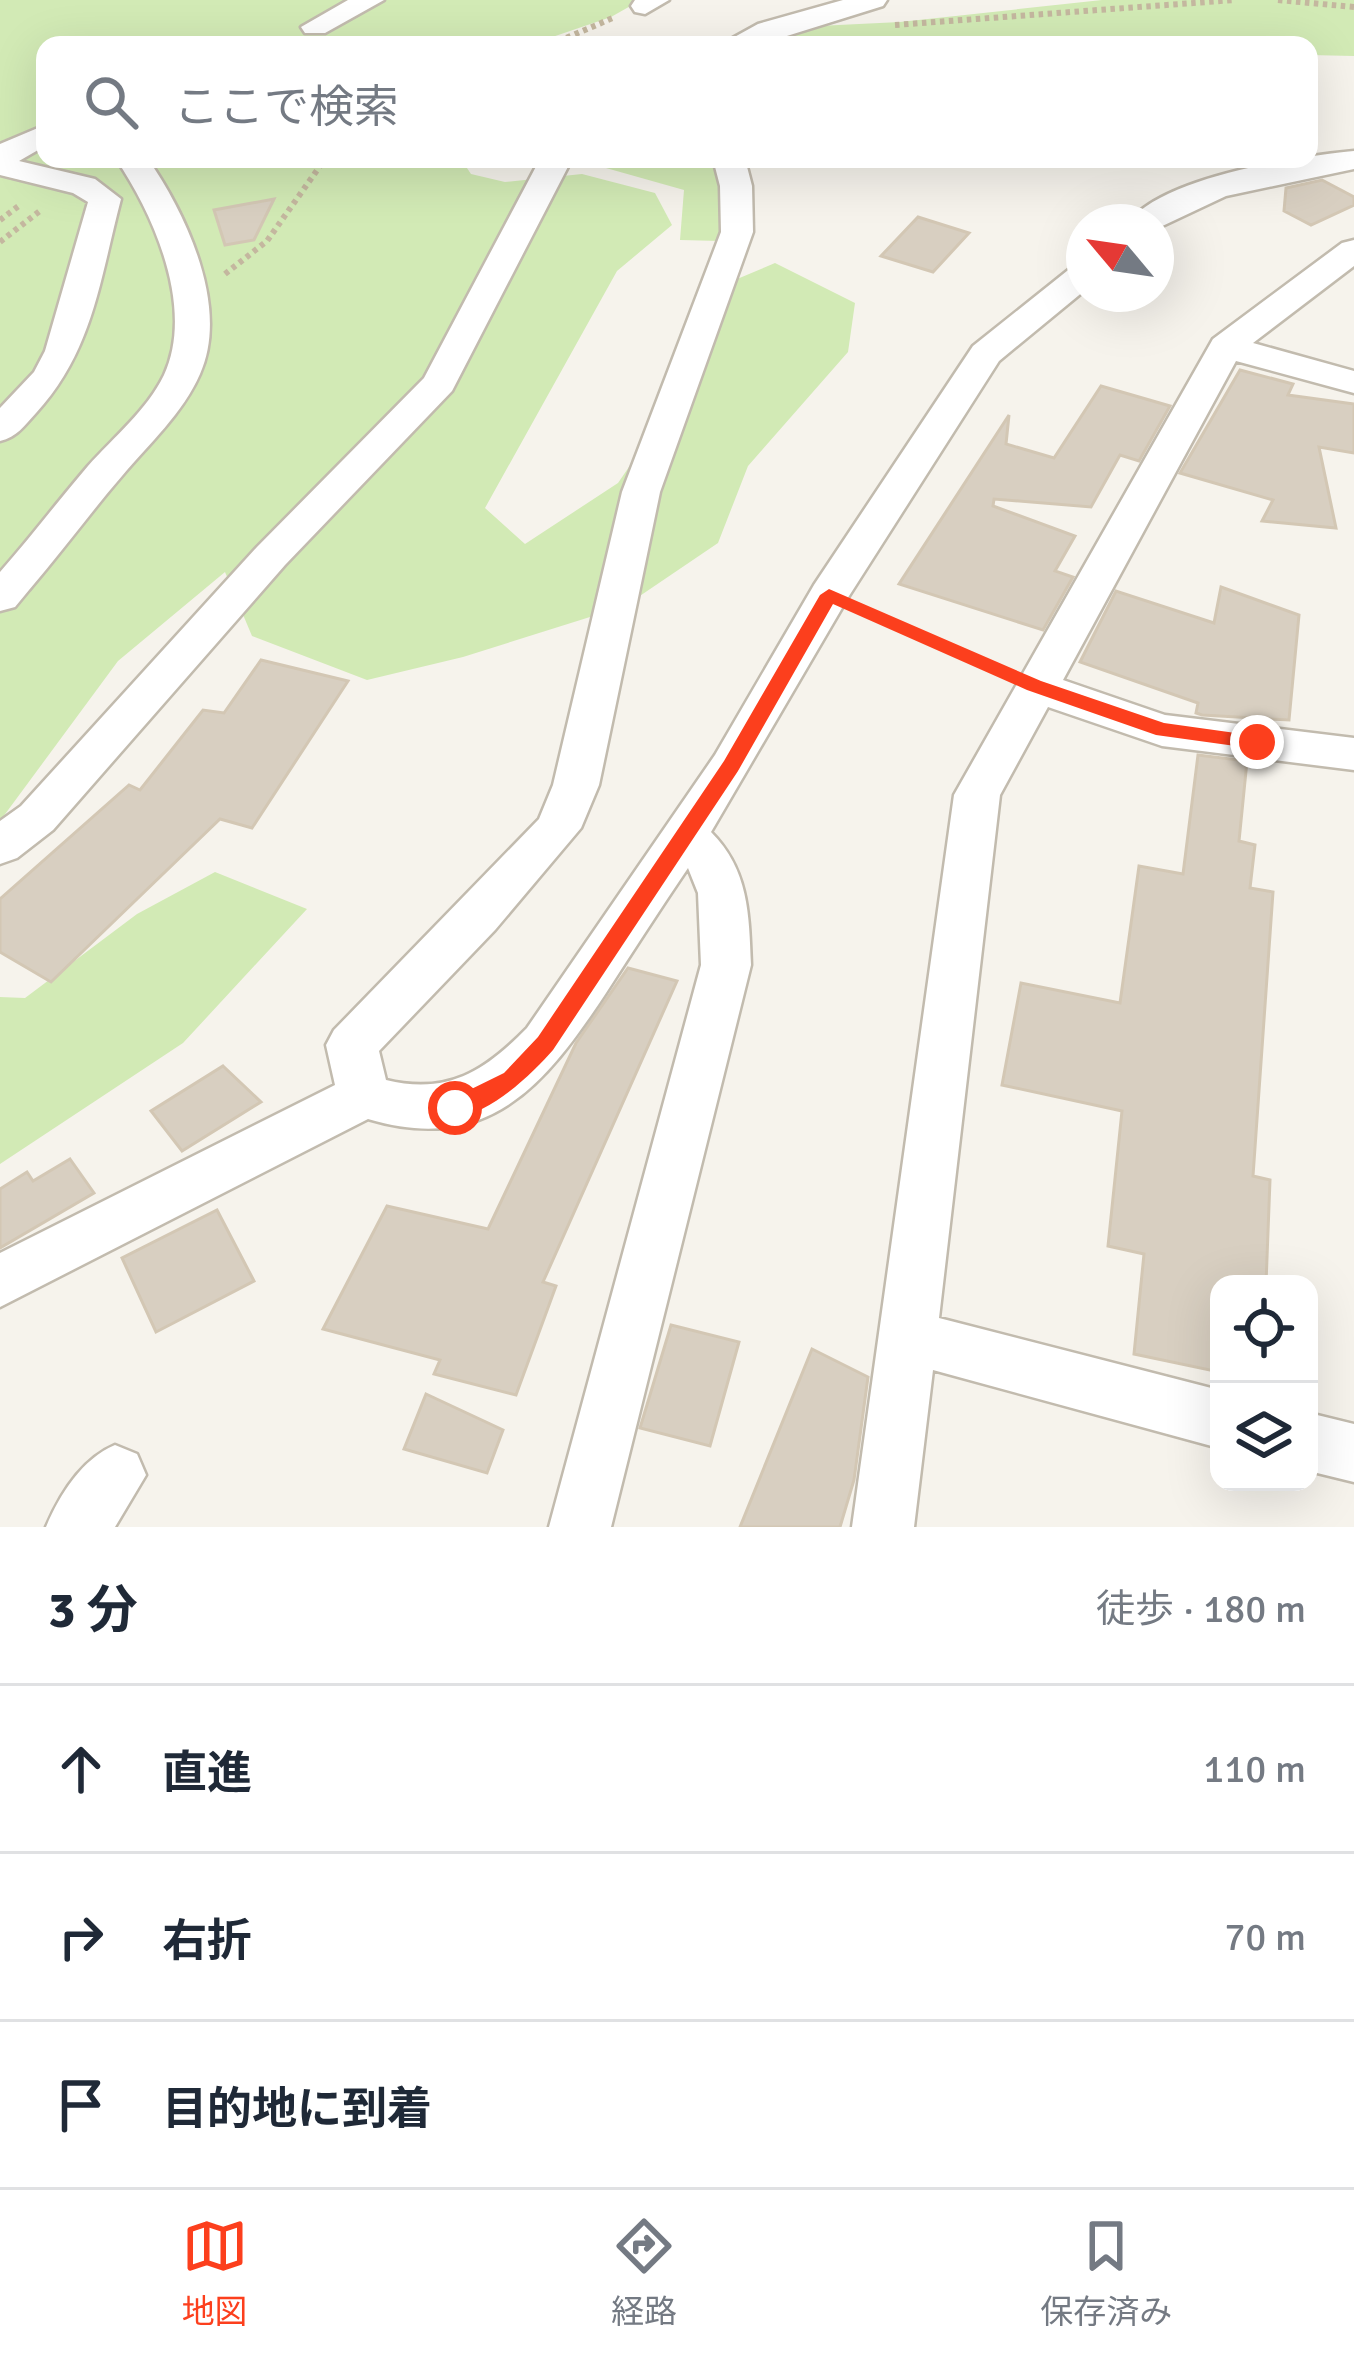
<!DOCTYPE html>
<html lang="ja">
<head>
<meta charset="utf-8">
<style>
  :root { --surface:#fff; --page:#f2f2f3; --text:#1f2937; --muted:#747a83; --line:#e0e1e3; --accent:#fc3f1d }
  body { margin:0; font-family:Signika,"Noto Sans JP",sans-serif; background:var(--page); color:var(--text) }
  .controls { position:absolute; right:36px; bottom:36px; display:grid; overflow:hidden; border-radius:24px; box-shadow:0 12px 48px #0002 }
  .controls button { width:108px; height:108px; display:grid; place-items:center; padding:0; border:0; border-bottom:3px solid var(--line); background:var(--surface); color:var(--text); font:60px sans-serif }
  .compass { position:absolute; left:1066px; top:204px; width:108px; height:108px; border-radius:50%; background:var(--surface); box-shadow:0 12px 48px #0002; rotate:299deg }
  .stop { position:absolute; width:36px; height:36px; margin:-27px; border:9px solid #fc3f1d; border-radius:50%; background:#fff }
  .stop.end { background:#fc3f1d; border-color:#fff; box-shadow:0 3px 12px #0008 }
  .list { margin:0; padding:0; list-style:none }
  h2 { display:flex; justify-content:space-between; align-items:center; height:156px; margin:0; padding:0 48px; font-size:51px }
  h2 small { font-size:39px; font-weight:400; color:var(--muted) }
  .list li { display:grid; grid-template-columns:78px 1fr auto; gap:36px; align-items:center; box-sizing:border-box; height:168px; padding:0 48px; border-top:3px solid var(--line) }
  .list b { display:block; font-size:45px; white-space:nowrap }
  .list em { font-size:39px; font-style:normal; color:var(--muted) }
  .icon { flex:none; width:66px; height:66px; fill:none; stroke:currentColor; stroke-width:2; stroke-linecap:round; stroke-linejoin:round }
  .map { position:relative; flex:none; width:1354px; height:1527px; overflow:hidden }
  .search { position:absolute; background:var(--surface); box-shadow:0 12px 48px #0002; left:36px; right:36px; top:36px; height:132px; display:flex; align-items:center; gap:30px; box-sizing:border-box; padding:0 42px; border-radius:24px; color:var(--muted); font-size:45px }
  .sheet { height:660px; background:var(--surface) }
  nav { display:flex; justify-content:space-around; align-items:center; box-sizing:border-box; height:168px; border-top:3px solid var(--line); background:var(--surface); font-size:33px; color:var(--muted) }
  nav a { display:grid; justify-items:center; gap:6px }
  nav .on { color:var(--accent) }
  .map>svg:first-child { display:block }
  .green { fill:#d2eab5 }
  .building { fill:#d8cfc1; stroke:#d3c7b4; stroke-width:3 }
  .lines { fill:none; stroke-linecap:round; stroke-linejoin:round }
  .minor-casing { stroke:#c2bbae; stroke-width:5 }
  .path-far1 { stroke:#c4b79f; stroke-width:6; stroke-dasharray:4.5 4.5; stroke-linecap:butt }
  .path { stroke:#c4b79f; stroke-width:8; stroke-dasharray:6 6; stroke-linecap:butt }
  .minor { fill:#fff; fill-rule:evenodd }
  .route { fill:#fc3f1d }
</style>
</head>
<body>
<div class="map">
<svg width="1354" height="1527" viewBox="0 0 1354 1527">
  <rect width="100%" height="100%" fill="#f6f3ec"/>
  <path class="green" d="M0,0H641L611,17L529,45H45V159H461L471,174L505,182L582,174L655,193L672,225L617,271L485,508L525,544L618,483L666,413L730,282L775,263L855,303L848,352L748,466L718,543L625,606L463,657L367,680L252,636L225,572L118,661L0,821Z
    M1102,0H1354V56L1309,55V45H766L777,28L900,22Z
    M574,159H710L725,203L720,241L680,240L684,190Z
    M215,872L307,909L183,1043L0,1164V997L25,998L137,914Z"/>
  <path class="building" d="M1322,180L1354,197V205L1311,225L1284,211L1286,188Z
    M274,199L254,240L225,245L214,210Z
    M918,217L969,233L933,272L881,256Z
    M1240,370L1293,384L1288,395L1354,404V453L1319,447L1336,528L1262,521L1273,500L1180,473Z
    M1101,386L1170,406L1139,461L1120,455L1091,507L994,499L993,506L1075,536L1055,571L1073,577L1043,630L899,584L1009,415L1006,444L1054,458Z
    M1221,587L1299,615L1289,720L1202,715L1196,713L1198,703L1080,662L1116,591L1214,623Z
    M261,660L348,681L252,828L220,819L51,982L0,952V899L129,785L140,790L203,710L224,713Z
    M1198,755L1247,761L1239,841L1255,845L1250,888L1273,892L1253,1176L1270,1180L1266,1284H1219V1372L1134,1354L1144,1254L1108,1246L1122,1111L1002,1085L1021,983L1120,1003L1139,866L1183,874Z
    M628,968L677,981L543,1282L556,1286L516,1395L434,1374L440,1360L323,1329L387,1206L488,1229L576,1043Z
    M223,1066L261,1102L182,1151L151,1111Z
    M70,1159L94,1193L0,1248V1189L27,1172L33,1181Z
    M217,1210L254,1281L156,1332L122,1258Z
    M671,1325L739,1342L710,1446L640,1428Z
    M812,1349L868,1377L854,1480L840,1527H740Z
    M426,1394L503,1430L487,1473L404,1449Z"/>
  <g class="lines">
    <defs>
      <path id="minor" d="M348,0H384L325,33H305L301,27Z
        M635,0H669L645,14L635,12L631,6Z
        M843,0H887L883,6L758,45H720L758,24Z
        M45,125V146L19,161L95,179L121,199C100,279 93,351 36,413C24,426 17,437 0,441V408L34,372L45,351L88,202L73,193L0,175V144Z
        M1354,151V169L1226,196L1156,229V222H1129C1164,176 1301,156 1354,151Z
        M116,159H148C186,214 230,307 200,374C183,413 149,444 122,476C90,513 61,553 29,590L15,607L0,611V572C30,538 58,501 88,466C114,437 147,410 164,375C195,308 154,215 116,159Z
        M540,159H572L452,391L285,565L53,830L17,858L0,864V821L21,806L257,547L424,378Z
        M713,159H745L752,186L753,232L660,492L599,785L581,828L495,930L379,1051L386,1080C448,1095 485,1071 527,1028L715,755L814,585L973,346L1072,267L1084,264V291L999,361L849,596L711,832C749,870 749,915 751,965L611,1527H549L701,965L698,893L688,868C660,909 633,951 606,993C545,1085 489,1155 368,1119L0,1307V1253L335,1085L326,1045L334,1030L539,819L553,785L622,492L721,232L720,186Z
        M1354,240V266L1253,343L1354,371V393L1236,361L1063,680L1165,715L1354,738V770L1162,746L1048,707L1000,795L939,1318L1219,1390V1448L933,1370L914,1527H852L954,795L1213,339L1342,243Z
        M1309,1413L1354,1424V1482L1309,1471Z
        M115,1445L137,1454L146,1475L115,1527H46C60,1494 82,1459 115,1445Z"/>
    </defs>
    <use href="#minor" class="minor-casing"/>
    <path class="path-far1" d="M1278,0L1354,7
      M895,25L1234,0
      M550,45L615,17
      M0,220L20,205
      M0,242L41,210
      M225,274L267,241L325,159"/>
    <path class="path" d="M865,611L1000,671"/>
    <use href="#minor" class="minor"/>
  </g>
  <path class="route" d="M829,589L1041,681L1164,723L1257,736L1267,742L1257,749L1156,735L1027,690L833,604L738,771L553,1050C532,1074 481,1124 447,1115V1101L504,1073L538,1037L724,761L820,595Z"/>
</svg>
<div class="controls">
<button><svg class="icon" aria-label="locate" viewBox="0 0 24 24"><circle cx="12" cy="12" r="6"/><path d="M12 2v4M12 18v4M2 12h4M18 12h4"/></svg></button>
<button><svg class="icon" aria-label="layers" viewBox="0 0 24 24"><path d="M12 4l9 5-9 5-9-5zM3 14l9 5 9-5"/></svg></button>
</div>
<svg class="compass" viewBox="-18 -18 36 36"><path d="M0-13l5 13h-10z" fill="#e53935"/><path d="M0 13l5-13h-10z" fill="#747a83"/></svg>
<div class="stop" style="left:455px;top:1108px"></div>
<div class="stop end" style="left:1257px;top:742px"></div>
<div class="search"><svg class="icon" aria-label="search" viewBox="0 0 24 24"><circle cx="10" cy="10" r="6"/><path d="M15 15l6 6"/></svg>ここで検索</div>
</div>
<section class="sheet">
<h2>3 分<small>徒歩 · 180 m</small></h2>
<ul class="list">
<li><svg class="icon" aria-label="ahead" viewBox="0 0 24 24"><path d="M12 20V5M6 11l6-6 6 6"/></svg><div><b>直進</b></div><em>110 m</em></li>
<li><svg class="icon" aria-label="right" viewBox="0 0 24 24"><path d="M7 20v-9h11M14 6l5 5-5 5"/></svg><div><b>右折</b></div><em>70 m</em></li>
<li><svg class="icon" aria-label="arrive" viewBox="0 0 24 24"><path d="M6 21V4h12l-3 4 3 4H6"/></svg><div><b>目的地に到着</b></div></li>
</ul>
</section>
<nav>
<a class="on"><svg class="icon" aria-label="map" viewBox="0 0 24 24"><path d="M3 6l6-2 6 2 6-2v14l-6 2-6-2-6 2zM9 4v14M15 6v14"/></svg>地図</a>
<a><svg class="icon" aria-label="directions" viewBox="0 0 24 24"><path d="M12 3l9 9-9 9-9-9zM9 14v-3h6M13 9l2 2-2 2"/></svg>経路</a>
<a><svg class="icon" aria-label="saved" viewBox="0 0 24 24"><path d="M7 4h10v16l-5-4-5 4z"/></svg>保存済み</a>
</nav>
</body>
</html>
